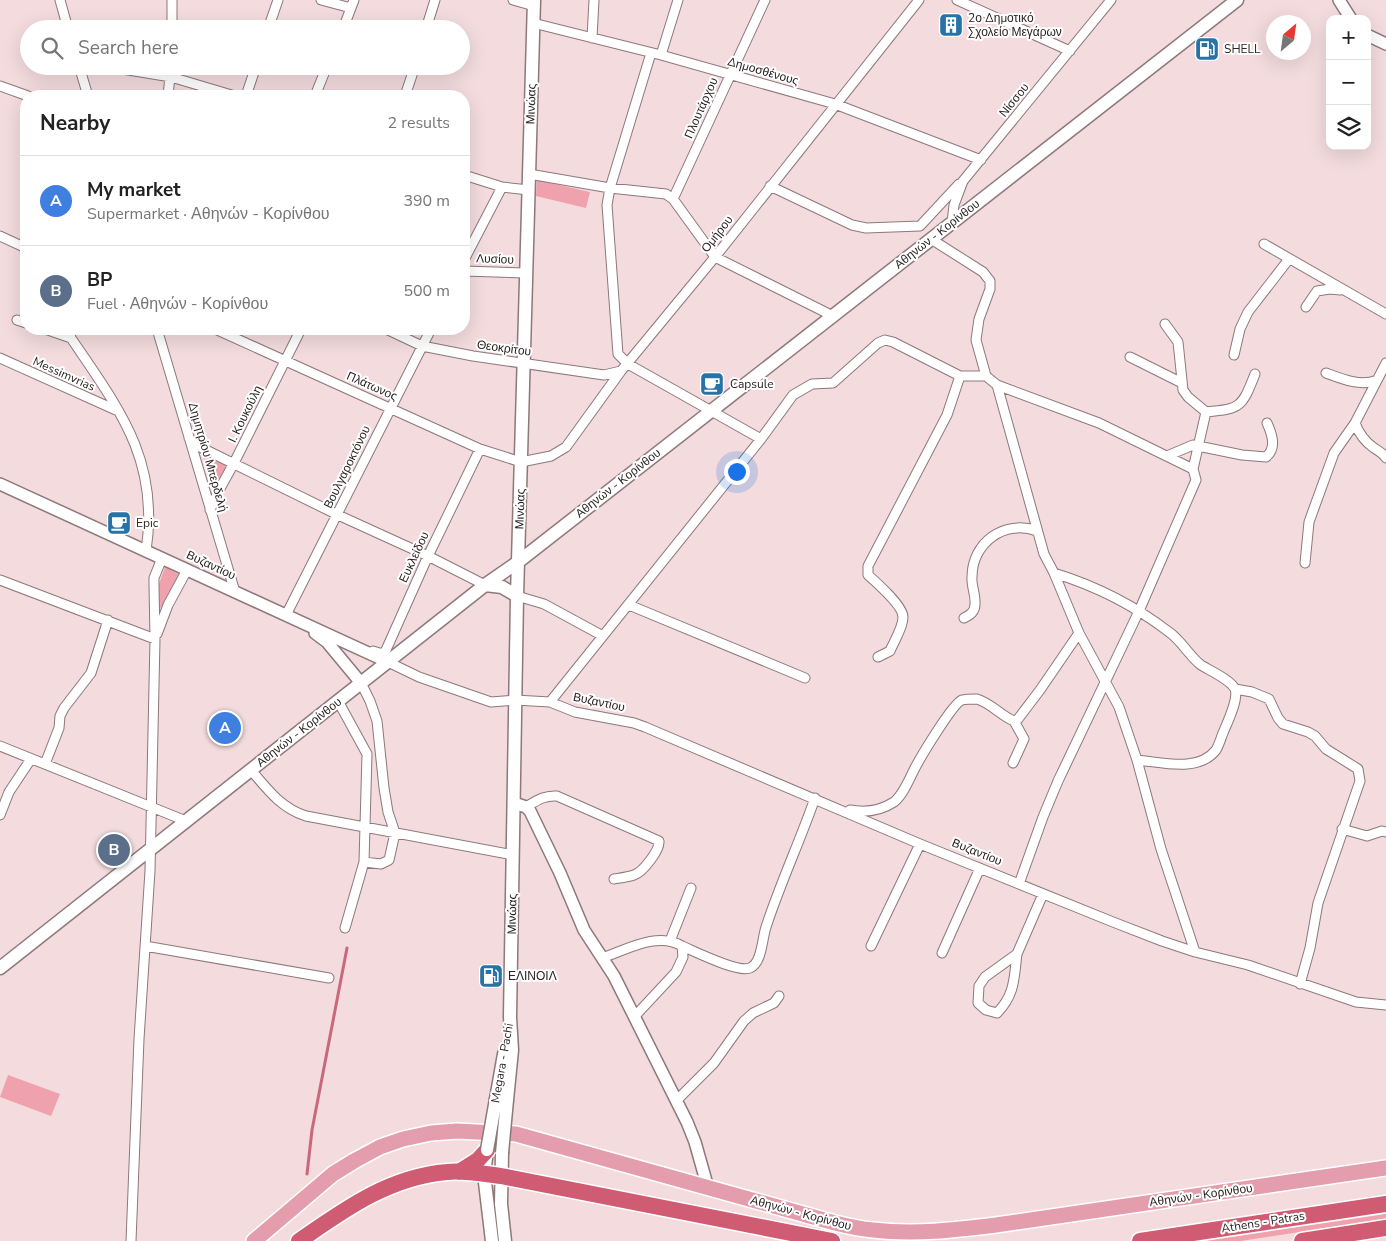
<!DOCTYPE html>
<html lang="en">
<head>
<meta charset="utf-8">
<style>
  :root { --surface:#fff; --page:#f6f6f6; --text:#222; --muted:#767676; --line:#e0e0e0; --accent:#2773a6 }
  body { margin:0; font-family:"Nunito Sans",sans-serif; background:var(--page); color:var(--text) }
  .controls { position:absolute; right:15px; top:15px; display:grid; overflow:hidden; border-radius:10px; box-shadow:0 5px 20px #0002 }
  .controls button { width:45px; height:45px; display:grid; place-items:center; padding:0; border:0; border-bottom:1px solid var(--line); background:var(--surface); color:var(--text); font:25px sans-serif }
  .compass { position:absolute; left:1266px; top:15px; width:45px; height:45px; border-radius:50%; background:var(--surface); box-shadow:0 5px 20px #0002; rotate:29deg }
  .you { position:absolute; left:736px; top:471px; width:18px; height:18px; margin:-12px; border:4px solid #fff; border-radius:50%; background:#1a73e8; box-shadow:0 0 0 8px #1a73e833 }
  .badge { display:grid; place-items:center; width:32px; height:32px; border-radius:50%; background:var(--accent); color:#fff; font-size:16px; font-weight:700 }
  .pin { position:absolute; translate:-50% -50%; border:2px solid #fff; box-shadow:0 1px 5px #0006 }
  .list { margin:0; padding:0; list-style:none }
  h2 { display:flex; justify-content:space-between; align-items:center; height:65px; margin:0; padding:0 20px; font-size:21px }
  h2 small { font-size:16px; font-weight:400; color:var(--muted) }
  .list li { display:grid; grid-template-columns:32px 1fr auto; gap:15px; align-items:center; box-sizing:border-box; height:90px; padding:0 20px; border-top:1px solid var(--line) }
  .list b { display:block; font-size:19px; white-space:nowrap }
  .list p { margin:0; font-size:16px; white-space:nowrap; color:var(--muted) }
  .list em { font-size:16px; font-style:normal; color:var(--muted) }
  .icon { flex:none; width:28px; height:28px; fill:none; stroke:currentColor; stroke-width:2; stroke-linecap:round; stroke-linejoin:round }
  .map { position:relative; flex:none; width:1386px; height:1241px; overflow:hidden }
  .search { position:absolute; background:var(--surface); box-shadow:0 5px 20px #0002; left:20px; top:20px; width:450px; height:55px; display:flex; align-items:center; gap:12px; box-sizing:border-box; padding:0 18px; border-radius:28px; color:var(--muted); font-size:19px }
  .panel { position:absolute; background:var(--surface); box-shadow:0 5px 20px #0002; left:20px; top:90px; width:450px; height:245px; border-radius:20px }
  .map>svg:first-child { display:block }
  .green { fill:#efa1ad }
  .lines { fill:none; stroke-linecap:round; stroke-linejoin:round }
  .stream { stroke:#c8687a; stroke-width:3 }
  .minor-casing { stroke:#8d787a; stroke-width:11 }
  .tertiary-casing { stroke:#8d787a; stroke-width:14 }
  .secondary-casing { stroke:#8d787a; stroke-width:15 }
  .primary-casing { stroke:#fff; stroke-width:18 }
  .motorway-casing { stroke:#fff; stroke-width:19 }
  .minor { stroke:#fff; stroke-width:9 }
  .tertiary { stroke:#fff; stroke-width:11 }
  .secondary { stroke:#fff; stroke-width:12 }
  .primary { stroke:#e39dac; stroke-width:15 }
  .motorway { stroke:#d05c74; stroke-width:16 }
  .secondary-bridge-casing { stroke:#8d787a; stroke-width:15; stroke-linecap:butt }
  .secondary-bridge { stroke:#fff; stroke-width:12 }
  .labels { text-anchor:middle; dominant-baseline:central; stroke-width:4; stroke-linejoin:round; paint-order:stroke }
  .poi-label { font-size:12px; fill:#2b2324; stroke:#fff; text-anchor:start }
  .street-label { font-size:12px; fill:#2b2324; stroke:#fff }
</style>
</head>
<body>
<div class="map">
<svg width="1386" height="1241" viewBox="0 0 1386 1241">
  <rect width="100%" height="100%" fill="#f3dbde"/>
  <path class="green" d="M537,180L590,192L586,208L536,196Z
    M203,456L227,465L213,489L204,459Z
    M165,567L180,575L158,612L159,584Z
    M8,1075L60,1094L51,1116L0,1097Z
    M1386,1214V1219L1241,1241H1205Z"/>
  <g class="lines">
    <path class="stream" d="M307,1174L312,1130L347,948"/>
    <defs>
      <path id="minor" d="M60,0L68,29
        M321,0L351,8
        M513,0L534,6
        M957,0L1070,51
        M533,23L661,55L835,104L981,160
        M172,29V0
        M268,29L278,0
        M343,29L354,0
        M426,29L435,0
        M592,38L594,0
        M651,53L610,188L607,205L618,354L628,364L761,439
        M661,55L678,0
        M79,66L88,96
        M104,66L171,77L235,96
        M0,86L28,96
        M168,96L171,66
        M246,96L256,66
        M315,96L327,66
        M405,96L415,66
        M529,174L610,188L666,194L673,199L715,257L833,316
        M464,175L502,187L529,190
        M770,186L852,225L866,228L920,226L959,184
        M673,199L765,0
        M952,223L954,205L963,181L1111,0
        M0,236L26,248
        M931,239L983,272L990,281V289L979,319L976,340L986,376
        M1264,244L1386,314
        M464,260L502,187
        M464,271L526,273
        M1306,307L1317,291L1330,289L1340,290
        M17,320L26,323
        M1165,324L1178,342L1183,390L1188,397L1206,412L1193,469
        M45,329L71,338
        M69,329L71,338C119,409 160,460 146,551
        M157,329L235,592
        M215,329L480,449L521,462L551,456L566,447L621,371L715,257L919,0
        M386,329L422,346L473,356L604,375L621,371
        M1234,355L1240,329L1248,312L1289,259
        M1130,357L1182,383
        M0,358L118,411
        M1326,373C1342,379 1361,387 1377,380
        M997,385L1099,423L1193,469L1196,480L1139,611L1058,781L1043,817L1019,884
        M1206,412C1241,409 1242,407 1255,374
        M1355,423C1359,434 1364,441 1374,448C1379,451 1383,453 1386,458
        M189,438L194,444L206,450L338,515L428,556L485,585
        M1167,456L1193,445L1242,455L1266,457C1277,448 1272,434 1267,423
        M210,510L218,492L234,463L301,329
        M1305,563L1309,522L1334,453L1355,423L1386,363
        M1054,573C1096,586 1134,605 1169,632C1182,641 1189,656 1201,665C1209,670 1231,680 1235,689C1239,699 1227,723 1223,733C1221,738 1219,745 1216,750C1198,773 1162,762 1137,760
        M0,580L155,639
        M517,596L544,604L603,636
        M629,605L805,678
        M286,615L431,329
        M964,618C970,615 975,612 975,604C976,595 971,586 972,577C972,543 1004,519 1037,531
        M157,634L168,605L187,570
        M373,651L383,654L386,650L428,556L480,449
        M878,657L890,651C894,641 903,628 903,617C903,606 877,583 868,575V566L947,415L960,376
        M388,662L419,677L491,702L515,700L550,702L575,712L634,723L645,727L920,844L1113,922L1162,941L1195,952
        M1235,689L1252,692L1269,699L1278,718L1283,724L1308,732L1315,736L1326,749L1358,769L1360,781L1318,903L1310,948L1300,984
        M338,701L367,754L364,862
        M550,702L761,439L793,395L812,384L833,383L878,343L885,340L893,342L960,376H986L997,385L1044,554L1054,573L1079,633L1119,707L1137,760L1161,849L1195,952L1248,965L1356,1002L1386,1005
        M0,746L186,821
        M1013,763L1024,739L1014,721
        M45,764L59,728L60,716L64,708L91,673L108,620
        M251,770C267,789 281,808 306,816L513,855
        M526,807C536,801 544,795 557,796L659,841C660,850 643,872 634,875C628,877 620,878 614,879
        M850,810C866,813 880,811 894,802C904,794 910,777 916,766C922,755 953,703 962,700C966,699 974,699 977,699C991,703 1001,716 1014,721L1018,719L1040,690L1079,633
        M0,815L9,792L31,759
        M1342,829L1367,836L1382,831L1386,832
        M345,928L364,862L381,864L389,860L395,833L388,812L384,788L377,721L370,701L361,683
        M670,941L691,888
        M145,946L329,978
        M682,946C696,952 738,973 750,968C762,963 762,939 766,927C780,884 800,841 815,798
        M871,946L920,844
        M942,953L980,868
        M1017,954C1014,978 1015,995 997,1013L986,1010L978,1003L979,986L985,977L1017,954L1043,894
        M602,958C626,950 658,931 682,946L683,957L676,972L635,1016
        M676,1101L714,1063L744,1021L753,1013L774,1003L779,996
        M131,1241L139,1039L150,871L155,639L154,585V578L162,558"/>
      <path id="tertiary" d="M1339,0L1351,19
        M1367,35L1386,44
        M0,484L388,662
        M315,633L327,642L361,683
        M514,803L526,807L530,811L560,873L584,930L614,976L687,1122L695,1142L708,1188"/>
      <path id="secondary" d="M485,585L502,587L517,596
        M0,968L485,585L518,562L1237,0
        M496,1099L504,1054
        M507,1100L512,1050L510,1017L517,596L534,0
        M487,1150L484,1174L492,1241
        M502,1153L501,1204L505,1241"/>
      <path id="primary" d="M254,1241L333,1174L354,1161L380,1147L403,1139L431,1133L457,1131L516,1134L835,1223C847,1226 860,1229 873,1230C914,1235 955,1230 996,1225L1386,1168"/>
      <path id="motorway" d="M459,1172L478,1160L487,1150
        M299,1241C345,1209 389,1177 447,1172C465,1170 483,1174 501,1176L832,1241
        M1140,1241L1386,1204
        M1302,1241L1386,1228"/>
    </defs>
    <use href="#minor" class="minor-casing"/>
    <use href="#tertiary" class="tertiary-casing"/>
    <use href="#secondary" class="secondary-casing"/>
    <use href="#primary" class="primary-casing"/>
    <use href="#motorway" class="motorway-casing"/>
    <use href="#minor" class="minor"/>
    <use href="#tertiary" class="tertiary"/>
    <use href="#secondary" class="secondary"/>
    <use href="#primary" class="primary"/>
    <use href="#motorway" class="motorway"/>
    <defs>
      <path id="secondary-bridge" d="M487,1150L496,1099
        M502,1153L507,1100"/>
    </defs>
    <use href="#secondary-bridge" class="secondary-bridge-casing"/>
    <use href="#secondary-bridge" class="secondary-bridge"/>
  </g>
  <defs>
    <symbol id="building-square" viewBox="-11 -11 22 22"><rect x="-9" y="-9" width="18" height="18" rx="4" fill="#2773a6" stroke="#fff"/><path d="M-4-6H4V6H1V3H-1V6H-4ZM-2.5-4.3h1.7v1.8h-1.7ZM.8-4.3h1.7v1.8H.8ZM-2.5-1h1.7V.8h-1.7ZM.8-1h1.7V.8H.8Z" fill="#fff"/></symbol>
    <symbol id="fuel-square" viewBox="-11 -11 22 22"><rect x="-9" y="-9" width="18" height="18" rx="4" fill="#2773a6" stroke="#fff"/><path d="M-5.5-6h7V0h2V4h1.3V-2.5L3-4.5l.8-.8L6-3V5H2.5V1h-1V6h-7ZM-4.2-4.7v3.2H.2V-4.7Z" fill="#fff"/></symbol>
    <symbol id="cafe-square" viewBox="-11 -11 22 22"><rect x="-9" y="-9" width="18" height="18" rx="4" fill="#2773a6" stroke="#fff"/><path d="M-5.5-4.5H6V0H3Q3 3.5 0 3.5H-2.5Q-5.5 3.5-5.5 0ZM3-3.2v2h1.7v-2ZM-6 4.5H4V6H-6Z" fill="#fff"/></symbol>
  </defs>
  <g fill-rule="evenodd">
    <use href="#building-square" x="937" y="11" width="28" height="28"/>
    <use href="#fuel-square" x="1193" y="35" width="28" height="28"/>
    <use href="#cafe-square" x="698" y="370" width="28" height="28"/>
    <use href="#cafe-square" x="105" y="509" width="28" height="28"/>
    <use href="#fuel-square" x="477" y="962" width="28" height="28"/>
  </g>
  <g class="labels">
    <g class="poi-label">
      <text x="968" y="18">2ο Δημοτικό<tspan x="968" dy="14">Σχολείο Μεγάρων</tspan></text>
      <text x="1224" y="49">SHELL</text>
      <text x="730" y="384">Capsule</text>
      <text x="136" y="523">Epic</text>
      <text x="508" y="976">ΕΛΙΝΟΙΛ</text>
    </g>
    <g class="street-label">
      <text transform="translate(763 71) rotate(16)">Δημοσθένους</text>
      <text transform="translate(1014 100) rotate(-51)">Νίσσου</text>
      <text transform="translate(531 104) rotate(-88)">Μινώας</text>
      <text transform="translate(701 108) rotate(-66)">Πλουτάρχου</text>
      <text transform="translate(717 234) rotate(-52)">Ομήρου</text>
      <text transform="translate(937 234) rotate(-38)">Αθηνών - Κορίνθου</text>
      <text transform="translate(495 259) rotate(2)">Λυσίου</text>
      <text transform="translate(504 348) rotate(8)">Θεοκρίτου</text>
      <text transform="translate(64 374) rotate(24)">Messimvrias</text>
      <text transform="translate(372 386) rotate(24)">Πλάτωνος</text>
      <text transform="translate(245 414) rotate(-64)">Ι. Κουκούλη</text>
      <text transform="translate(208 457) rotate(74)">Δημητρίου Μπερδελή</text>
      <text transform="translate(347 467) rotate(-64)">Βουλγαροκτόνου</text>
      <text transform="translate(618 483) rotate(-38)">Αθηνών - Κορίνθου</text>
      <text transform="translate(520 509) rotate(-88)">Μινώας</text>
      <text transform="translate(414 557) rotate(-65)">Ευκλείδου</text>
      <text transform="translate(211 565) rotate(25)">Βυζαντίου</text>
      <text transform="translate(599 702) rotate(12)">Βυζαντίου</text>
      <text transform="translate(299 732) rotate(-38)">Αθηνών - Κορίνθου</text>
      <text transform="translate(977 852) rotate(22)">Βυζαντίου</text>
      <text transform="translate(512 914) rotate(-89)">Μινώας</text>
      <text transform="translate(502 1063) rotate(-80)">Megara - Pachi</text>
      <text transform="translate(1201 1195) rotate(-8)">Αθηνών - Κορίνθου</text>
      <text transform="translate(801 1213) rotate(15)">Αθηνών - Κορίνθου</text>
      <text transform="translate(1263 1222) rotate(-9)">Athens - Patras</text>
    </g>
  </g>
</svg>
<div class="controls">
<button>+</button>
<button>−</button>
<button><svg class="icon" aria-label="layers" viewBox="0 0 24 24"><path d="M12 4l9 5-9 5-9-5zM3 14l9 5 9-5"/></svg></button>
</div>
<svg class="compass" viewBox="-18 -18 36 36"><path d="M0-13l5 13h-10z" fill="#e53935"/><path d="M0 13l5-13h-10z" fill="#767676"/></svg>
<div class="you"></div>
<div class="pin badge" style="left:225px;top:728px;background:#3f7fe0">A</div>
<div class="pin badge" style="left:114px;top:850px;background:#5c6f8a">B</div>
<div class="search"><svg class="icon" aria-label="search" viewBox="0 0 24 24"><circle cx="10" cy="10" r="6"/><path d="M15 15l6 6"/></svg>Search here</div>
<section class="panel">
<h2>Nearby<small>2 results</small></h2>
<ul class="list">
<li><span class="badge" style="background:#3f7fe0">A</span><div><b>My market</b><p>Supermarket · Αθηνών - Κορίνθου</p></div><em>390 m</em></li>
<li><span class="badge" style="background:#5c6f8a">B</span><div><b>BP</b><p>Fuel · Αθηνών - Κορίνθου</p></div><em>500 m</em></li>
</ul>
</section>
</div>
</body>
</html>
